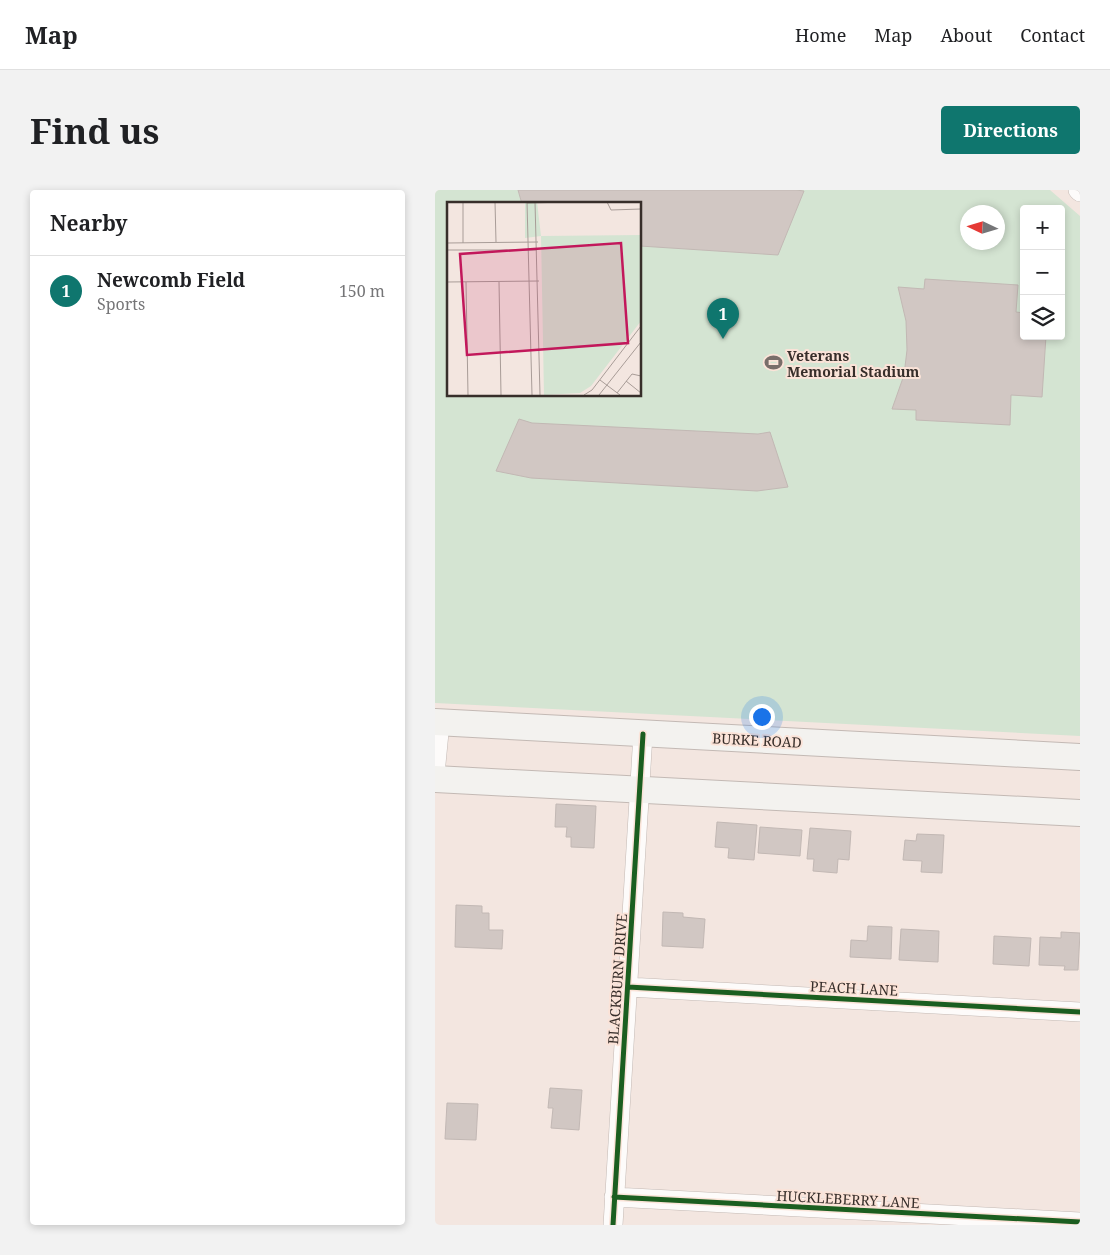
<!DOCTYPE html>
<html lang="en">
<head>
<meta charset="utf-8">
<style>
  :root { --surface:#fff; --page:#f2f2f2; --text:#202124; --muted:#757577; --line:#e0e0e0; --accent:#0f766e }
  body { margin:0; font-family:"Noto Serif",serif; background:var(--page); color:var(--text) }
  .controls { position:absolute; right:15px; top:15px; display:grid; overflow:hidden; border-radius:5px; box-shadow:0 2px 8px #0003 }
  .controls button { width:45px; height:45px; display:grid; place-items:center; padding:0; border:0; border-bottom:1px solid var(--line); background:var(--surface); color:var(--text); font:25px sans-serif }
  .compass { position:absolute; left:525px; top:15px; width:45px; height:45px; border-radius:50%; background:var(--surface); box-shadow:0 2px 8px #0003; rotate:274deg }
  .you { position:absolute; left:326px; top:526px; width:18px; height:18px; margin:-12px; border:4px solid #fff; border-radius:50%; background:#1a73e8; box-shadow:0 0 0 8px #1a73e833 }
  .badge { display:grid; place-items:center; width:32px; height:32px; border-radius:50%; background:var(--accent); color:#fff; font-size:16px; font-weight:700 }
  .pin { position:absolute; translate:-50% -41px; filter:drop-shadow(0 1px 2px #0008) }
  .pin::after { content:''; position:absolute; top:26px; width:18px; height:15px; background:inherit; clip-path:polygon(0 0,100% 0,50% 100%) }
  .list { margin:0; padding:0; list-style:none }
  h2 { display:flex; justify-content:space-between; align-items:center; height:65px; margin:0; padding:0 20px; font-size:21px }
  h2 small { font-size:16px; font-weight:400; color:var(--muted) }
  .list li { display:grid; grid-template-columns:32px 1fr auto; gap:15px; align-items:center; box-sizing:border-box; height:70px; padding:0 20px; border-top:1px solid var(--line) }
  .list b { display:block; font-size:19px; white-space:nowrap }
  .list p { margin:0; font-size:16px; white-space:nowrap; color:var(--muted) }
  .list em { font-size:16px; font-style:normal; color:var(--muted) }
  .icon { flex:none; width:28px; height:28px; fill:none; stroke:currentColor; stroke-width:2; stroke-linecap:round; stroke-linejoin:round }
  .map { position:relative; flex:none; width:645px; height:1035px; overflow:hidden; border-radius:5px }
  header { display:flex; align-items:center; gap:30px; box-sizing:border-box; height:70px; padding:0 25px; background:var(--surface); border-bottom:1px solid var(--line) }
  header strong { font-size:24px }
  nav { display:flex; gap:28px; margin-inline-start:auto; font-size:18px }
  .intro { display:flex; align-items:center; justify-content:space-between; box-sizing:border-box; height:120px; padding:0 30px }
  h1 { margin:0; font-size:35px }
  .button { padding:12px 22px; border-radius:5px; background:var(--accent); color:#fff; font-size:18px; font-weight:700 }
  main { display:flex; gap:30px; padding:0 30px }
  aside { flex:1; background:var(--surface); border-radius:5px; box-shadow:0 2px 8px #0003 }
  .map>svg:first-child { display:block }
  .green { fill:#d4e4d2; fill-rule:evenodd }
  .building { fill:#d1c7c3; stroke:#c2b8b4 }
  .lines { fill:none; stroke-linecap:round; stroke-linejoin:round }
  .minor-casing { stroke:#c3b9b4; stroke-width:20 }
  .secondary-casing { stroke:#c3b9b4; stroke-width:28 }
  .minor { stroke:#fdfbfa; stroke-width:19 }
  .secondary { stroke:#f3f2ef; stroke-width:26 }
  .cycleway-casing { stroke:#fbe3d8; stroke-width:8 }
  .cycleway { stroke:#1b5e20; stroke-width:5 }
  .labels { text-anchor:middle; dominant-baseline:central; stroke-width:4; stroke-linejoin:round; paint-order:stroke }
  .poi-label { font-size:14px; font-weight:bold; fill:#372e2a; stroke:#fbe3d8; text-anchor:start }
  .street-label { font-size:14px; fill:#372e2a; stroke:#fbe3d8 }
  .inset-road { fill:none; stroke:#a89c97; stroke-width:1 }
  .view { fill:#c2185b; fill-opacity:0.15; stroke:#c2185b; stroke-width:2.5 }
  .inset-edge { fill:none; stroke:#372e2a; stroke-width:2.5 }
</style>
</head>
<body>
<header>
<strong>Map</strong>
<nav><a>Home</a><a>Map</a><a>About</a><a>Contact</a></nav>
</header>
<div class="intro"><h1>Find us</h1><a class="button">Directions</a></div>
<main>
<aside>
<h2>Nearby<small></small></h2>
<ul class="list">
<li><span class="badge">1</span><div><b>Newcomb Field</b><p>Sports</p></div><em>150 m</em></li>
</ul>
</aside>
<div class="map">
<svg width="645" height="1035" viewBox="0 0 645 1035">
  <rect width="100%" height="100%" fill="#f3e6e0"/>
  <path class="green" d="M0,0H615L645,26V546L0,513ZM14,14H205V205H14ZM589,19H626V146H589ZM532,22H562V52H532Z"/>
  <path class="building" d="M83,0H361L369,1L343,65L205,56V14H87Z
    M490,89L583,95L581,122L589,123V146H611L607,207L576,205L575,235L481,230V220L457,219L469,185L472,160L471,131L463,97L489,99Z
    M84,229L97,233L323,244L335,242L353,297L322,301L96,288L61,281Z
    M121,614L161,616L159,658L136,657V647H131L132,637H120Z
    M282,632L322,635L319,670L293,668L294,658L280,657Z
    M325,637L367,640L365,666L323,663Z
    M375,638L416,641L414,670L403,669L402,683L378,681L379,669H372Z
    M482,644L509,645L507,683L486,682L487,671L468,670L470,650L481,651Z
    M21,715L47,716V723H54V740H68L67,759L20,757Z
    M228,722L248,723V727L270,729L268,758L227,756Z
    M433,736L457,737L456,769L415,767L416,750L432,751Z
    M466,739L504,741L503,772L464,770Z
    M626,742L645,743L643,780H629L630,776L604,775L605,747L626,748Z
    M559,746L596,748L594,776L558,774Z
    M115,898L147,900L144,940L116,938L118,918H113Z
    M12,913L43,914L41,950L10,949Z"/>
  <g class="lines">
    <defs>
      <path id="minor" d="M643,0L645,2
        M0,584L5,532
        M193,797L645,822
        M179,1007L645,1032
        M178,1035L208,544"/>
      <path id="secondary" d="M0,532L645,567
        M0,589L645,623"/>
    </defs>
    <use href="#minor" class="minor-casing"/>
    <use href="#secondary" class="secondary-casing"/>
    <use href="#minor" class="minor"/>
    <use href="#secondary" class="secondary"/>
    <defs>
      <path id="cycleway" d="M193,797L645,822
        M179,1007L645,1032
        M178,1035L208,544"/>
    </defs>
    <use href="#cycleway" class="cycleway-casing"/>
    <use href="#cycleway" class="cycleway"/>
  </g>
  <defs>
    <symbol id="stadium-bare" viewBox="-9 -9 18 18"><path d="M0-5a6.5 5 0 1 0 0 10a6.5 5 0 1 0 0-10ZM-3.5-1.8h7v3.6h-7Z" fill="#796e6a" stroke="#fbe3d8" stroke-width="2.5" paint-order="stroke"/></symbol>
  </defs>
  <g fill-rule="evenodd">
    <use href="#stadium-bare" x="326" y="160" width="25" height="25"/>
  </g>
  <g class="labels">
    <g class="poi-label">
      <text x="352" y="165">Veterans<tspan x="352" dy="16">Memorial Stadium</tspan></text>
    </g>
    <g class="street-label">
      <text transform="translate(322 550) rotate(3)">BURKE ROAD</text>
      <text transform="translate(182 789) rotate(-86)">BLACKBURN DRIVE</text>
      <text transform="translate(419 798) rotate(3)">PEACH LANE</text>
      <text transform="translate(413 1009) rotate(3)">HUCKLEBERRY LANE</text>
    </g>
  </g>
  <g transform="translate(12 12)">
    <rect width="194" height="194" fill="#f3e6e0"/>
    <path d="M78,0H90L94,34L194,33V119L144,184L133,191L97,193L94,34L78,36Z" fill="#d4e4d2"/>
    <path class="inset-road" d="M16,0V41M48,0L49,40M80,0L85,193M88,0L93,193M160,0L164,8L194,7M80,1L121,0M0,41L91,40M0,48H90M0,80L92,79M19,80L21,193M52,80L54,193M153,178L173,193M179,179L194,191M170,191L185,172L194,174M137,193L145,188L194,124M152,193L194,140"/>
    <path class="view" d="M174,41L181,141L20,153L13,52Z"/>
    <rect width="194" height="194" class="inset-edge"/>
  </g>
</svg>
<div class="controls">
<button>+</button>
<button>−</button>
<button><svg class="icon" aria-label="layers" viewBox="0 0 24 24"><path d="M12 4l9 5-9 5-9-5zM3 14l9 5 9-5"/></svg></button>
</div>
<svg class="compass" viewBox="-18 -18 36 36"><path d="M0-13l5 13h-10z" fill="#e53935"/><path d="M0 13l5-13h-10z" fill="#757577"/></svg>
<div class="you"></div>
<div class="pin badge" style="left:288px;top:149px">1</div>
</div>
</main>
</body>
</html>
